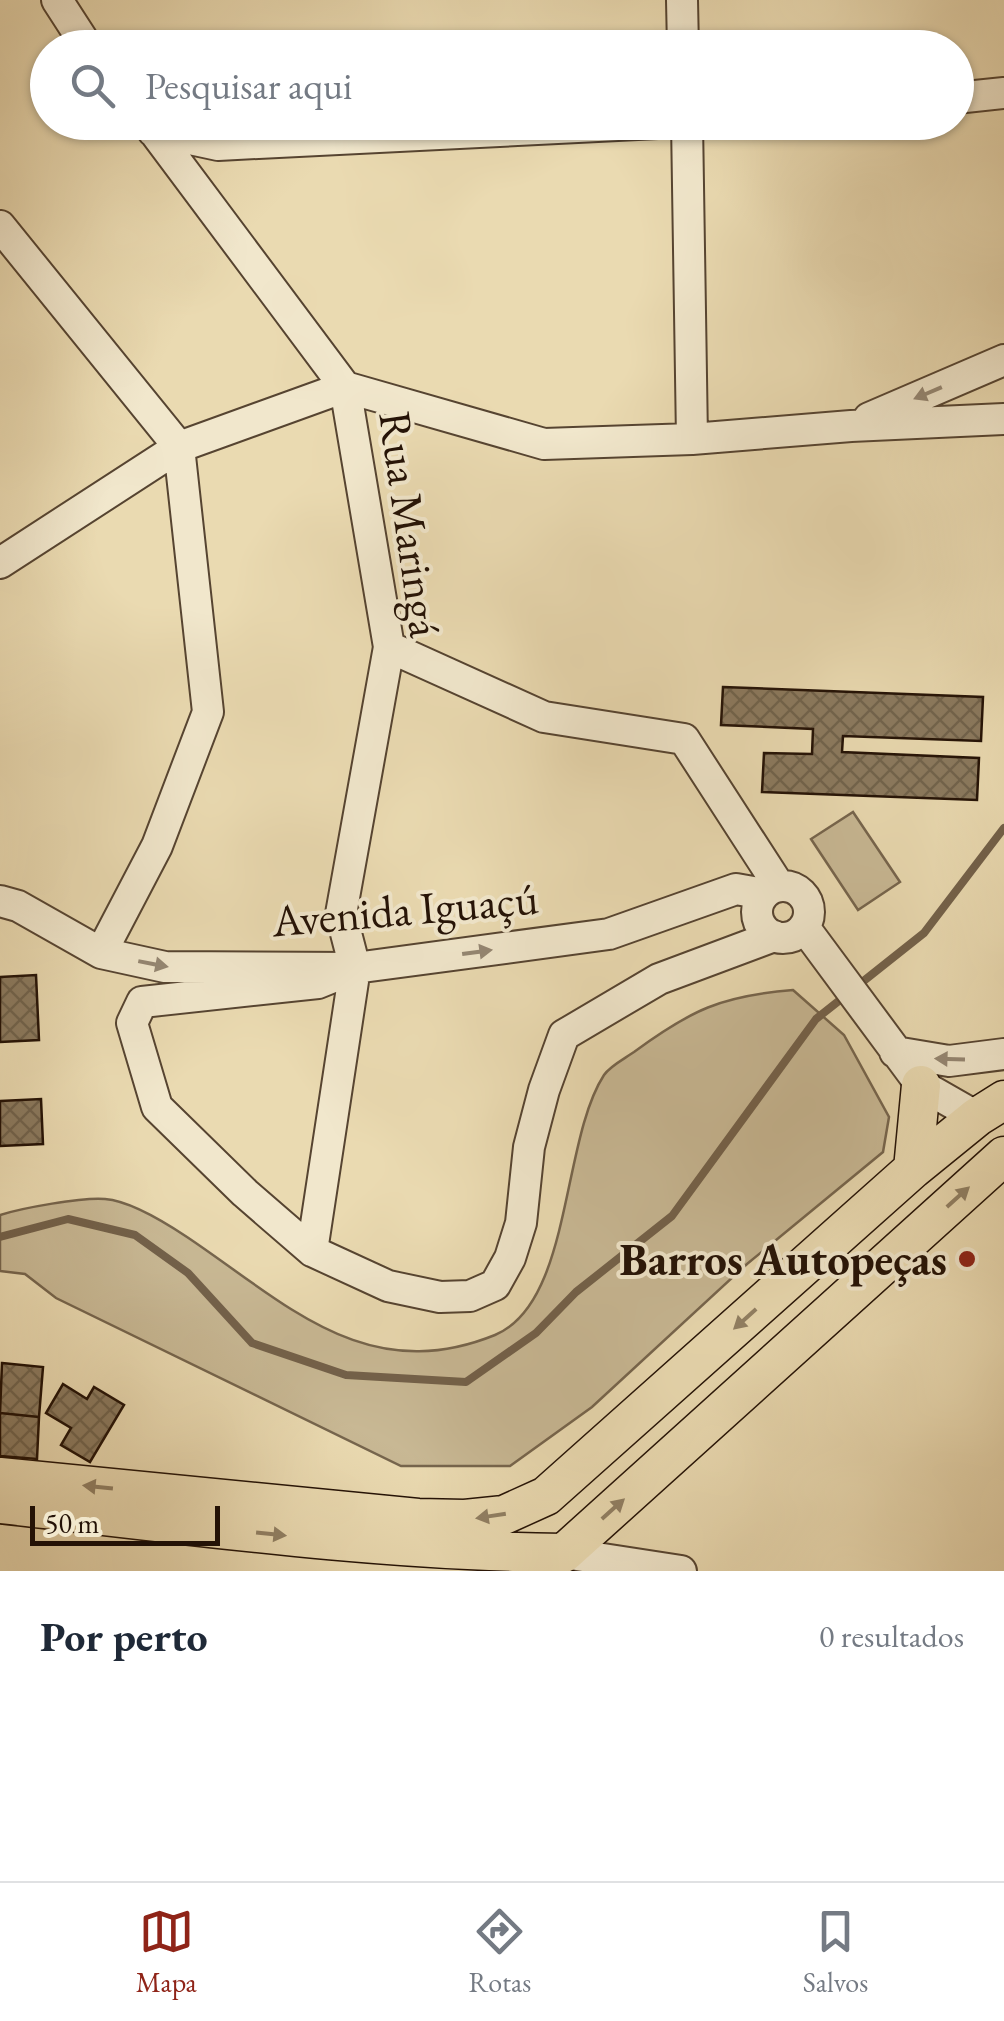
<!DOCTYPE html>
<html lang="pt">
<head>
<meta charset="utf-8">
<style>
  :root { --surface:#fff; --page:#f2f2f3; --text:#1f2937; --muted:#747a83; --line:#e0e1e3; --accent:#8f2418 }
  body { margin:0; font-family:"EB Garamond",serif; background:var(--page); color:var(--text) }
  .scale { position:absolute; left:30px; bottom:25px; width:190px; box-sizing:border-box; padding-left:10px; border:5px solid #241206; border-top:0; font-size:28px; line-height:35px; white-space:nowrap; color:#241206; -webkit-text-stroke:8px #f1e7cc; paint-order:stroke }
  .list { margin:0; padding:0; list-style:none }
  h2 { display:flex; justify-content:space-between; align-items:center; height:130px; margin:0; padding:0 40px; font-size:42px }
  h2 small { font-size:32px; font-weight:400; color:var(--muted) }
  .icon { flex:none; width:55px; height:55px; fill:none; stroke:currentColor; stroke-width:2; stroke-linecap:round; stroke-linejoin:round }
  .map { position:relative; flex:none; width:1004px; height:1571px; overflow:hidden }
  .search { position:absolute; background:var(--surface); box-shadow:0 2px 8px #0004; left:30px; right:30px; top:30px; height:110px; display:flex; align-items:center; gap:25px; box-sizing:border-box; padding:0 35px; border-radius:55px; color:var(--muted); font-size:38px }
  .sheet { height:310px; background:var(--surface) }
  nav { display:flex; justify-content:space-around; align-items:center; box-sizing:border-box; height:140px; border-top:2px solid var(--line); background:var(--surface); font-size:28px; color:var(--muted) }
  nav a { display:grid; justify-items:center; gap:5px }
  nav .on { color:var(--accent) }
  .map>svg:first-child { display:block }
  .grass { fill:#c8b894; stroke:#76654d; stroke-width:2.5 }
  .lines { fill:none; stroke-linecap:round; stroke-linejoin:round }
  .stream { stroke:#73614a; stroke-width:8 }
  .building { fill:url(#building-cross-hatch); stroke:#241206; stroke-width:2.5 }
  .minor-casing { stroke:#564431; stroke-width:34 }
  .major-casing { stroke:#241206; stroke-width:41 }
  .minor { stroke:#f1e7cc; stroke-width:30 }
  .major { stroke:#eadab1; stroke-width:38 }
  .oneway { fill:#958773 }
  .oneway2 { fill:#918064 }
  .poi-dot { fill:#8f2418; stroke:#f1e7cc; stroke-width:4 }
  .labels { text-anchor:middle; dominant-baseline:central; stroke-width:8; stroke-linejoin:round; paint-order:stroke }
  .street-label { font-size:45px; fill:#241206; stroke:#f1e7cc }
  .poi-label { font-size:45px; font-weight:bold; fill:#241206; stroke:#f1e7cc; text-anchor:end }
</style>
</head>
<body>
<div class="map">
<svg width="1004" height="1571" viewBox="0 0 1004 1571">
  <defs>
    <pattern id="building-cross-hatch" width="8" height="8" patternUnits="userSpaceOnUse" patternTransform="scale(2.5)"><rect width="8" height="8" fill="#8b7a5f"/><path d="M0 0l8 8M0 8l8-8" fill="none" stroke="#71634c"/></pattern>
  </defs>
  <rect width="100%" height="100%" fill="#eadab1"/>
  <filter id="stains"><feTurbulence type="fractalNoise" baseFrequency=".002" numOctaves="4"/><feColorMatrix values="0 0 0 0 .2 0 0 0 0 .09 0 0 0 0 .02 0 0 0 .5 -.17"/></filter>
  <radialGradient id="worn" r=".72"><stop offset=".6" stop-color="#630" stop-opacity="0"/><stop offset="1" stop-color="#630" stop-opacity=".3"/></radialGradient>
  <path class="grass" d="M853,812L900,882L858,910L811,839Z
    M793,990L844,1035L889,1117L883,1152L747,1264L592,1407L510,1466H401L56,1298L25,1274L0,1271V1215C22,1208 82,1197 105,1199C131,1201 166,1223 187,1237C287,1304 366,1387 495,1335C572,1303 561,1141 604,1075C610,1066 624,1059 634,1052C691,1010 721,996 793,990Z"/>
  <g class="lines">
    <path class="stream" d="M856,987L924,933L1004,828
      M0,1237L68,1219L135,1235L188,1273L252,1343L346,1375L466,1382L536,1333L576,1292L672,1216L816,1019L845,996"/>
  </g>
  <path class="building" d="M723,687L983,697L981,741L843,736L842,752L979,758L977,800L762,792L764,753L812,754L813,729L721,725Z
    M36,975L39,1040L0,1042V977Z
    M41,1099L43,1144L0,1146V1101Z
    M2,1363L43,1367L39,1417L0,1413Z
    M63,1384L87,1399L94,1387L124,1405L90,1462L61,1445L71,1428L46,1413Z
    M0,1413L39,1417L37,1459L0,1456Z"/>
  <g class="lines">
    <defs>
      <path id="minor" d="M57,0L88,48
        M682,0L683,48
        M956,98L1004,93
        M147,122L345,387L389,647L341,914L355,968L312,1251
        M687,122L692,439
        M153,131L218,145L678,122
        M0,226L179,447L208,712L157,846L101,953
        M869,418L1004,360
        M0,563L179,447L345,387L544,444L692,439L851,426L1004,419
        M389,647L544,717L684,739L779,886
        M757 912a26 26 0 1 1 52 0a26 26 0 1 1-52 0Z
        M0,901L18,906L101,953L165,967L355,968L609,934L736,889L764,894
        M804,927L921,1085L977,1117
        M355,968L318,983L142,1002L132,1023L157,1107L245,1193L312,1251L388,1286L440,1297L470,1296L495,1285L510,1258L521,1223L529,1147L544,1090L564,1035L659,979L774,936
        M895,1052L949,1061L1004,1054
        M551,1566L564,1553L681,1571"/>
      <path id="major" d="M913,1169L921,1085
        M0,1477L418,1518L465,1519L504,1515L546,1496L913,1169L977,1117L1004,1100
        M0,1504C188,1525 375,1551 564,1553L1004,1156"/>
    </defs>
    <use href="#minor" class="minor-casing"/>
    <use href="#major" class="major-casing"/>
    <use href="#minor" class="minor"/>
    <use href="#major" class="major"/>
  </g>
  <defs><path id="oneway-solid" d="M-6-.8H1V-3.2L6.5 0L1 3.2V.8H-6Z" transform="scale(2.5)"/></defs>
  <g class="oneway">
    <use href="#oneway-solid" transform="translate(928 393) rotate(157)"/>
    <use href="#oneway-solid" transform="translate(477 952) rotate(-8)"/>
    <use href="#oneway-solid" transform="translate(153 964) rotate(11)"/>
    <use href="#oneway-solid" transform="translate(950 1059) rotate(-178)"/>
  </g>
  <g class="oneway2">
    <use href="#oneway-solid" transform="translate(958 1197) rotate(-42)"/>
    <use href="#oneway-solid" transform="translate(745 1319) rotate(138)"/>
    <use href="#oneway-solid" transform="translate(98 1487) rotate(-174)"/>
    <use href="#oneway-solid" transform="translate(613 1509) rotate(-42)"/>
    <use href="#oneway-solid" transform="translate(491 1516) rotate(171)"/>
    <use href="#oneway-solid" transform="translate(271 1534) rotate(6)"/>
  </g>
  <circle class="poi-dot" cx="967" cy="1259" r="10"/>
  <g class="labels">
    <g class="street-label">
      <text transform="translate(411 524) rotate(82)">Rua Maringá</text>
      <text transform="translate(405 909) rotate(-5)">Avenida Iguaçú</text>
    </g>
    <g class="poi-label">
      <text x="947" y="1259">Barros Autopeças</text>
    </g>
  </g>
  <rect width="100%" height="100%" filter="url(#stains)"/>
  <rect width="100%" height="100%" fill="url(#worn)"/>
</svg>
<div class="scale">50 m</div>
<div class="search"><svg class="icon" aria-label="search" viewBox="0 0 24 24"><circle cx="10" cy="10" r="6"/><path d="M15 15l6 6"/></svg>Pesquisar aqui</div>
</div>
<section class="sheet">
<h2>Por perto<small>0 resultados</small></h2>
<ul class="list">
</ul>
</section>
<nav>
<a class="on"><svg class="icon" aria-label="map" viewBox="0 0 24 24"><path d="M3 6l6-2 6 2 6-2v14l-6 2-6-2-6 2zM9 4v14M15 6v14"/></svg>Mapa</a>
<a><svg class="icon" aria-label="directions" viewBox="0 0 24 24"><path d="M12 3l9 9-9 9-9-9zM9 14v-3h6M13 9l2 2-2 2"/></svg>Rotas</a>
<a><svg class="icon" aria-label="saved" viewBox="0 0 24 24"><path d="M7 4h10v16l-5-4-5 4z"/></svg>Salvos</a>
</nav>
</body>
</html>
